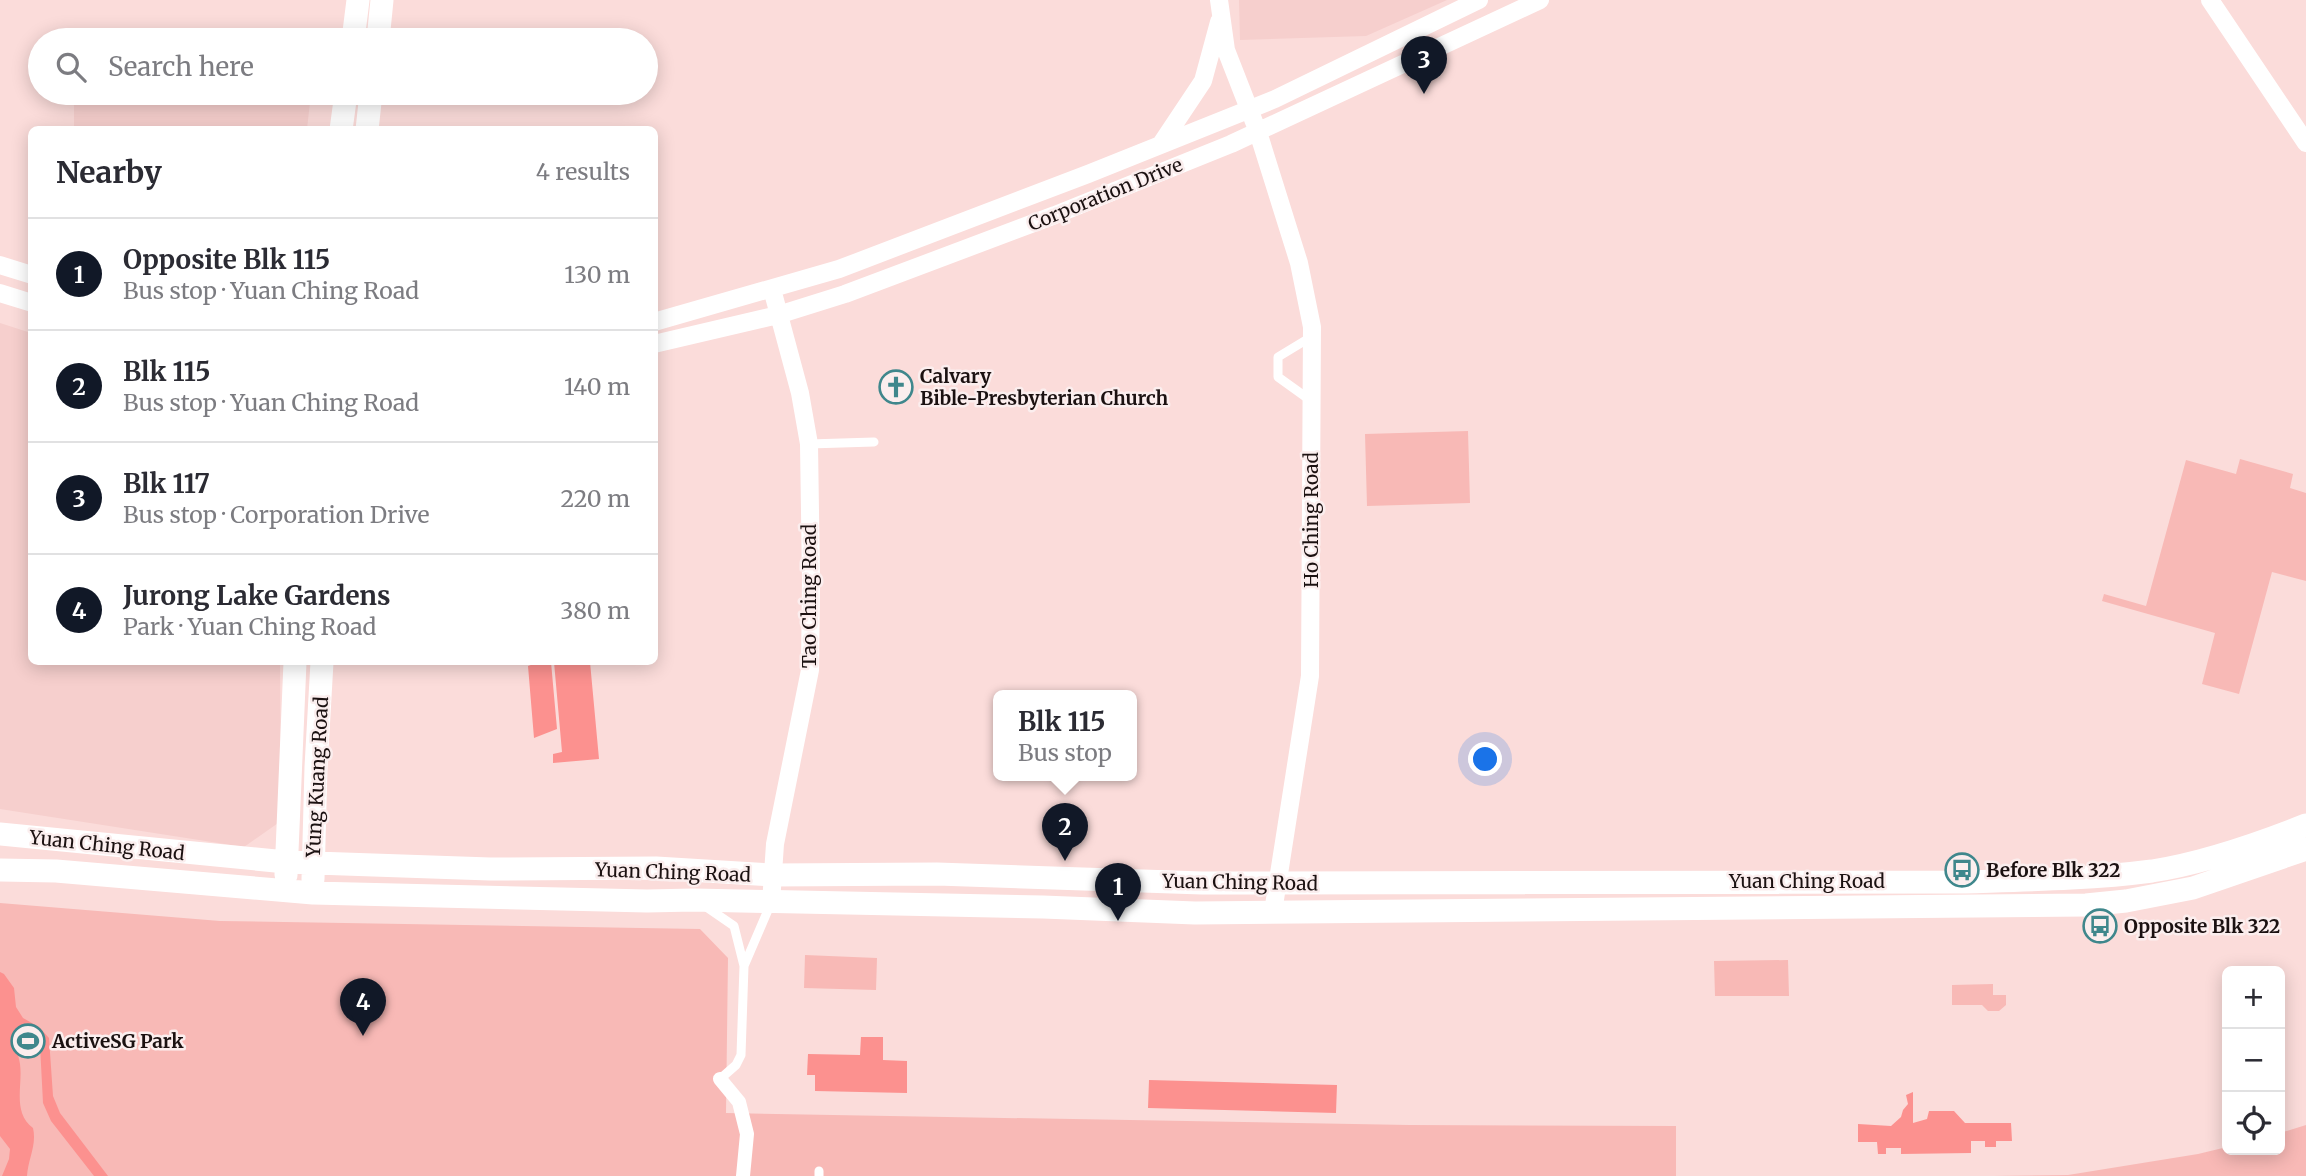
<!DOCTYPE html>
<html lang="en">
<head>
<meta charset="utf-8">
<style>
  :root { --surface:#fff; --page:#f7f7f7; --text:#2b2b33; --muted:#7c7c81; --line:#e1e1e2; --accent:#111827 }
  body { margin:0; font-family:Merriweather,serif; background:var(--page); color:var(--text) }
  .controls { position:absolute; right:21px; bottom:21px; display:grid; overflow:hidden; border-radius:10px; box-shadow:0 4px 18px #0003 }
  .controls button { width:63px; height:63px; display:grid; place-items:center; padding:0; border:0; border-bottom:2px solid var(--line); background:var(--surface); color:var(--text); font:35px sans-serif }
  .you { position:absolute; left:1486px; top:760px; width:24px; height:24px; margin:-18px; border:5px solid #fff; border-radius:50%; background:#1a73e8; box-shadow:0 0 0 10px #1a73e833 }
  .badge { display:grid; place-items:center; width:46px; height:46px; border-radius:50%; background:var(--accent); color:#fff; font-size:23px; font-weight:700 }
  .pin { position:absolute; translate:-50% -58px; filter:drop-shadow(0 2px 4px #0008) }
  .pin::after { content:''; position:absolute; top:37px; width:24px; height:21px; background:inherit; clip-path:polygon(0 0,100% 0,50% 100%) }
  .popup { position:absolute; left:993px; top:690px; width:144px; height:91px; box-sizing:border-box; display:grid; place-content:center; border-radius:10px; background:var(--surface); filter:drop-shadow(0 2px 5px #0005); font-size:23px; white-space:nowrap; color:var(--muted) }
  .popup b { font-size:26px; color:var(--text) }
  .popup::after { content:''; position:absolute; left:50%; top:100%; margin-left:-14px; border:14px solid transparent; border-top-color:var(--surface) }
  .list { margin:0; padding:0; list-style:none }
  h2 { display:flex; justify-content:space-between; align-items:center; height:91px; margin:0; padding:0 28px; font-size:30px }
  h2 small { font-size:23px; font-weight:400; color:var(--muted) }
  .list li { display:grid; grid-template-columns:46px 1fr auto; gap:21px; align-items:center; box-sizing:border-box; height:112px; padding:0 28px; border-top:2px solid var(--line) }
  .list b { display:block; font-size:26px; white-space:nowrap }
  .list p { margin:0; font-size:23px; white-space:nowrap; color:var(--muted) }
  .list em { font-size:23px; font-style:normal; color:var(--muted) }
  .icon { flex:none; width:38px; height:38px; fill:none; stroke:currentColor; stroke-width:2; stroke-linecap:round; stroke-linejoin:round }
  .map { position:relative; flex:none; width:2306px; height:1176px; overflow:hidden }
  .search { position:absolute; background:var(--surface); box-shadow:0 4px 18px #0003; left:28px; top:28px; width:630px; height:77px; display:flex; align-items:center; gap:18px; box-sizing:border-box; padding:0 24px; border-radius:38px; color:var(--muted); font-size:26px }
  .panel { position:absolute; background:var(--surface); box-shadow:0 4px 18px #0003; left:28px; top:126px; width:630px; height:539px; border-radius:10px }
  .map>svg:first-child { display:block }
  .built { fill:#f6cfcd }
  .green { fill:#f8b9b6 }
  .water { fill:#fc918f }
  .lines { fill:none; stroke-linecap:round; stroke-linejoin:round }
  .service { stroke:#fff; stroke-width:9 }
  .pedestrian { stroke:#fff; stroke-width:14 }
  .minor { stroke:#fff; stroke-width:18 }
  .tertiary { stroke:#fff; stroke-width:23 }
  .labels { text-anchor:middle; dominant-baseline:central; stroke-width:5; stroke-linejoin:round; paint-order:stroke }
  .street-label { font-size:19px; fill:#1b1111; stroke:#fbeeee }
  .poi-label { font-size:19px; font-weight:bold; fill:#1b1111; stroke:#fbeeee; text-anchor:start }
</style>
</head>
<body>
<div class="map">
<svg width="2306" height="1176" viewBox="0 0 2306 1176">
  <rect width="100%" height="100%" fill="#fbdcda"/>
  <path class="built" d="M1239,0H1447L1366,36L1240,40Z
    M74,99L310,102L307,129L74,130Z
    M0,323L31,333L32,662H280L281,821L244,847L0,809Z"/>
  <path class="green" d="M1468,431L1470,503L1367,506L1365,434Z
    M2240,459L2293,474L2290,488L2306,493V581L2272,572L2239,694L2202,684L2215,633L2102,601L2104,594L2146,606L2186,460L2236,474Z
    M0,903L220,921L700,929L728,958L726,1113L1409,1125L1676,1126V1176H0Z
    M805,955L877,958L876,990L804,988Z
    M1788,960L1789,996H1715L1714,961Z
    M1993,984V995H2006V1005L1999,1011H1988L1982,1005H1952V985Z
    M2306,1125V1176H1993L2068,1175L2198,1154L2227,1147V1150H2280V1133Z"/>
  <path class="water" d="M539,662H551L557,729L534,738L528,666Z
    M554,662H590L599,759L553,763V754L562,752Z
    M0,972L4,974L14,988L16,1007L23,1018L39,1027L49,1038L53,1096L60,1113L108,1176H94L51,1121L43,1103L40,1045L29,1040L19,1042C15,1052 19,1055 20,1064C23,1086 12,1112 33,1128C37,1145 28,1159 27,1176H2L9,1159L10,1149L0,1136Z
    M861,1037H883V1060L907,1061V1093L815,1091V1075H807L808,1054L860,1055Z
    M1149,1080L1337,1085L1336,1113L1148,1108Z
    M1913,1092V1123L1927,1119L1929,1111H1954L1965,1123H2011L2012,1141H1996V1147H1985V1141H1971V1153L1901,1154V1148H1886V1154H1878L1877,1142H1858V1124L1891,1126L1901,1117L1903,1110L1908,1104L1906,1095Z"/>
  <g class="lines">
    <path class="service" d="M1310,400L1278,377V357L1311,337
      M809,444L874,442
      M705,906L734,926L744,966L741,1055L736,1065L720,1079
      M744,966L771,903
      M819,1176V1171"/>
    <path class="pedestrian" d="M720,1079L739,1102L747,1134L743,1176"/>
    <path class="minor" d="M1219,0L1226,50L1258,132L1299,263L1312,327L1310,676L1273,912
      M2210,0L2306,143
      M1161,144L1203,81L1219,22
      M0,265L32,275
      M0,293L32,303
      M654,322L839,269L1088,174L1275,99L1479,0
      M654,344L778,315L845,294L1055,215L1231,144L1540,0
      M771,903L775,844L810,670L811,579L809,444L800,393L772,289"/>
    <path class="tertiary" d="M353,40L358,0
      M378,40L382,0
      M341,130L346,93
      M367,130L371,93
      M0,834L286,862L490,869L656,868L772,875L937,874L1202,883L1966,882C2028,880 2091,879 2152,871C2204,863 2258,844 2306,825
      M0,870L56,871L313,893L647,901L694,900L1043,907L1195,913L2086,905L2126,901L2193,888L2306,849
      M286,875L295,662
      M313,879L316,767L322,662"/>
  </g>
  <defs>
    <symbol id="church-ring" viewBox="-11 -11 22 22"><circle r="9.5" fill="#fbeeee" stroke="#3f878c" stroke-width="1.5"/><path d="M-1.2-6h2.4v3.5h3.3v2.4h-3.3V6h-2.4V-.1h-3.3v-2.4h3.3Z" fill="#3f878c"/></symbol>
    <symbol id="bus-ring" viewBox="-11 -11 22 22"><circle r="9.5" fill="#fbeeee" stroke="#3f878c" stroke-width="1.5"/><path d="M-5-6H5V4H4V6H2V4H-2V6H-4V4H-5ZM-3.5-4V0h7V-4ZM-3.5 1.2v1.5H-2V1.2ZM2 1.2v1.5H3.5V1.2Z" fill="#3f878c"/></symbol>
    <symbol id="stadium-ring" viewBox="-11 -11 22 22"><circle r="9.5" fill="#fbeeee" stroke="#3f878c" stroke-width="1.5"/><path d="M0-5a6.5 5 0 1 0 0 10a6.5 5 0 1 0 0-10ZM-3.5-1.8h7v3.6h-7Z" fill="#3f878c"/></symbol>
  </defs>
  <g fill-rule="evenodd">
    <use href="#church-ring" x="877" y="368" width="38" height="38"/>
    <use href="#bus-ring" x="1943" y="851" width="38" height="38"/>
    <use href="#bus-ring" x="2081" y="907" width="38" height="38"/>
    <use href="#stadium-ring" x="9" y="1022" width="38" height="38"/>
  </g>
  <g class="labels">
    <g class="street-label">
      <text transform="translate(1105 194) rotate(-22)">Corporation Drive</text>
      <text transform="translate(1311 520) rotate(-90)">Ho Ching Road</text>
      <text transform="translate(809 596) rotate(-90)">Tao Ching Road</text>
      <text transform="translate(317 777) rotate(-87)">Yung Kuang Road</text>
      <text transform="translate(107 845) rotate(6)">Yuan Ching Road</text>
      <text transform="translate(673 872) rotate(2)">Yuan Ching Road</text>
      <text x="1807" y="881">Yuan Ching Road</text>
      <text transform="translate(1240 882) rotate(1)">Yuan Ching Road</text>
    </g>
    <g class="poi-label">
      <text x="920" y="376">Calvary<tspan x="920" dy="22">Bible-Presbyterian Church</tspan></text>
      <text x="1986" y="870">Before Blk 322</text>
      <text x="2124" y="926">Opposite Blk 322</text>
      <text x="52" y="1041">ActiveSG Park</text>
    </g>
  </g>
</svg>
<div class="controls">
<button>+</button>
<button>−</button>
<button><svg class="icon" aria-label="locate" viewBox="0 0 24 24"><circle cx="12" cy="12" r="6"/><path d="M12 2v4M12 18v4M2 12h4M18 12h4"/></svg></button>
</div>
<div class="you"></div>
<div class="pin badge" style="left:1118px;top:921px">1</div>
<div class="pin badge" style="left:1065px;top:861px">2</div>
<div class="popup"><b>Blk 115</b>Bus stop</div>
<div class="pin badge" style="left:1424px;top:94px">3</div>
<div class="pin badge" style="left:363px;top:1036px">4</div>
<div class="search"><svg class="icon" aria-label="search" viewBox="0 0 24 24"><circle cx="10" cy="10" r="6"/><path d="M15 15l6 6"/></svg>Search here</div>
<section class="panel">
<h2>Nearby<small>4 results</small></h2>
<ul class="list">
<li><span class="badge">1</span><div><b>Opposite Blk 115</b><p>Bus stop · Yuan Ching Road</p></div><em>130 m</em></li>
<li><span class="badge">2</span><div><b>Blk 115</b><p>Bus stop · Yuan Ching Road</p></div><em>140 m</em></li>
<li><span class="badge">3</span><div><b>Blk 117</b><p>Bus stop · Corporation Drive</p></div><em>220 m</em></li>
<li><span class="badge">4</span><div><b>Jurong Lake Gardens</b><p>Park · Yuan Ching Road</p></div><em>380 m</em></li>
</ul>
</section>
</div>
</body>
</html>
